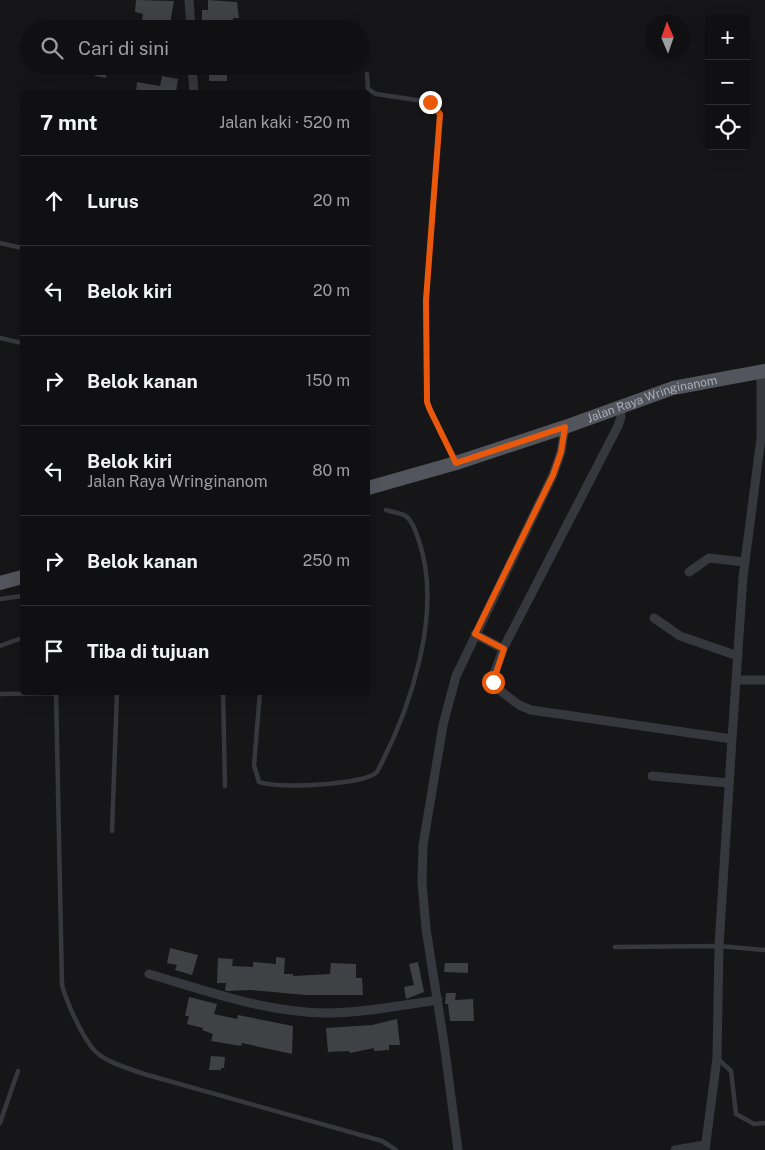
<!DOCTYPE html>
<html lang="id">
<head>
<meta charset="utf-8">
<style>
  :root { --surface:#101012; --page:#1e1e20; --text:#f1f3f6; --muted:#9c9d9f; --line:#303032 }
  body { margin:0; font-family:"Public Sans",sans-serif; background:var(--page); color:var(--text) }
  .controls { position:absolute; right:15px; top:15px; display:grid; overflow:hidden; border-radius:5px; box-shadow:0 5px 20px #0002 }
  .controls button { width:45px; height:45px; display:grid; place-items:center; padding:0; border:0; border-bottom:1px solid var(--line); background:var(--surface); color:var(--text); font:25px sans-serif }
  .compass { position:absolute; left:645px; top:15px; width:45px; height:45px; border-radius:50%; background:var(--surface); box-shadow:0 5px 20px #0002; rotate:358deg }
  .stop { position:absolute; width:15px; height:15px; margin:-11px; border:4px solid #ea580c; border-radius:50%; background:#fff }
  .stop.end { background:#ea580c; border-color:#fff; box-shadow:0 1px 5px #0008 }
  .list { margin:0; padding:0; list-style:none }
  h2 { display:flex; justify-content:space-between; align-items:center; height:65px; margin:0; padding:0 20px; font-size:21px }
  h2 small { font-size:16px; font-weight:400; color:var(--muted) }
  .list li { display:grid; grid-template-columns:32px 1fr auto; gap:15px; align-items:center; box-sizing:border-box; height:90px; padding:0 20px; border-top:1px solid var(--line) }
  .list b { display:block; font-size:19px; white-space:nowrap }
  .list p { margin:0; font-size:16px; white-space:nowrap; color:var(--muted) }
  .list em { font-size:16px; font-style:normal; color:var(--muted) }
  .icon { flex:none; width:28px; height:28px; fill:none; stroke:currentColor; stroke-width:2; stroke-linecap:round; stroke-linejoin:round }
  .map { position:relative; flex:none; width:765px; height:1150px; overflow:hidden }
  .search { position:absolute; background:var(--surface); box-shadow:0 5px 20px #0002; left:20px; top:20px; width:350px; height:55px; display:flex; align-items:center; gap:12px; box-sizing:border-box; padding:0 18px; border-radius:28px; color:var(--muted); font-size:19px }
  .panel { position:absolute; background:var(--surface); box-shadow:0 5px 20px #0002; left:20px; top:90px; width:350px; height:605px; border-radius:5px }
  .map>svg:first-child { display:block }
  .building { fill:#404145 }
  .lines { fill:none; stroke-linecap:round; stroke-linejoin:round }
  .service { stroke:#37383d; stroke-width:4.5 }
  .minor { stroke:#37383d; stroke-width:9 }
  .primary { stroke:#53555c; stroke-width:14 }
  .route { stroke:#ea580c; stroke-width:6 }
  .labels { text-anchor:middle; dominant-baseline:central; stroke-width:4; stroke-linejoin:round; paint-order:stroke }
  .street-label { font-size:12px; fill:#a8adb8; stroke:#111113 }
</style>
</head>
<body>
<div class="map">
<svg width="765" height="1150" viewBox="0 0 765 1150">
  <rect width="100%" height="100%" fill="#161618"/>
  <path class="building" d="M136,0L174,1L169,29L141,26L143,14L135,12Z
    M208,0L237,2L239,18H233V27H202V10H208Z
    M97,66H107L106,78L95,76Z
    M213,66H227V81H209V72H213Z
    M162,76L178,79L176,92H136L137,82L160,86Z
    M170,948L198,955L192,975L175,970L177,965L167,963Z
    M276,957L285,958L284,974H293V976L330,974L331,963L356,964V978H362L363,995H305L250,990L227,991L225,990L226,983H217L218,958L233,959L232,966L253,967V962L276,964Z
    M418,962L424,992L406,999L404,987L414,985L409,964Z
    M445,963H468V973L444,972Z
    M446,993H456L455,1000L473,999L474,1021H450L448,1004H445Z
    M189,997L217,1004L214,1014L237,1019L238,1015L293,1026L292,1054L242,1043L241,1046L211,1041L213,1034L202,1030L203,1028L187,1024L189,1016H185Z
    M397,1019L400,1045H389V1050L374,1051V1048L350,1053L349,1051L328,1052L326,1028L372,1025Z
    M211,1056L225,1057L224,1068H221V1070H209Z"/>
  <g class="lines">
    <path class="service" d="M367,74L368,89L376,94L430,102L436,107L440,114L426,300L427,402L455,462
      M0,243L22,248
      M0,338L22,343
      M0,599L22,596
      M0,646L22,638
      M56,692L62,985C67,1003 82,1037 95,1051C107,1063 128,1068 144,1074L382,1141L396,1150
      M223,692L225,786
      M260,692L254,765L259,782C279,789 364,785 377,772C411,708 443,612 419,541C416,533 414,523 407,517C402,513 393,512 386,510
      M0,694L56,693
      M112,831L117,692
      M615,947L719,946L765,950
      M718,1059L731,1071L736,1114L754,1124L765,1123
      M0,1123L18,1071"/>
    <path class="minor" d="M189,0L191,29
      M192,66L194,92
      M620,408L621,417L618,426L503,649L493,677L494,686L519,705L531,710L732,739
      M689,572L709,558L744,562
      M654,618L680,636L738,656
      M475,634L503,649
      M737,680H765
      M652,776L729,783
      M149,974C207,991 267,1013 328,1013C364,1013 402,1005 438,1000
      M458,1150L444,1043L426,929L422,882L423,845L443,725L456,676L553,475L561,452L565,427
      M675,1150L705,1145
      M705,1150L717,1058L719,946L732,739L743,577L761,438V371"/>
    <g class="primary">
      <path id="s1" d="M368,488L456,463L565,427L673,388L765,371"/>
      <path d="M0,583L22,577"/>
    </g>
  </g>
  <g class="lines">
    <path class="route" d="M430,102L440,114L426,300L427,402L430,410L456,463L565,427L561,452L553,475L475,634L504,649L493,682"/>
  </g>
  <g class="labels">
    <g class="street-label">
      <text stroke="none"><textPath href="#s1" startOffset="298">Jalan Raya Wringinanom</textPath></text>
    </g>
  </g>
</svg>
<div class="controls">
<button>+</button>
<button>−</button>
<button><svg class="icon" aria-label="locate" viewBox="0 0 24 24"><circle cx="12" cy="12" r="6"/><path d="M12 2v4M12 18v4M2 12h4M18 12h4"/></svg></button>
</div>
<svg class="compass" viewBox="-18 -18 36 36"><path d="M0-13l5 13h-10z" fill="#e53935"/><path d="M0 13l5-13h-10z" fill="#9c9d9f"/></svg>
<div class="stop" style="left:493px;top:682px"></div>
<div class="stop end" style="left:430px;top:102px"></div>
<div class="search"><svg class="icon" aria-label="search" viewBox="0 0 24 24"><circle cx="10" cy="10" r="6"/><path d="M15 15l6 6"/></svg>Cari di sini</div>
<section class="panel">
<h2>7 mnt<small>Jalan kaki · 520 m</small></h2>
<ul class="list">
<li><svg class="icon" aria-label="ahead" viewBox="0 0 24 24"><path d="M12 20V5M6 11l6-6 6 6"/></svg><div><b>Lurus</b></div><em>20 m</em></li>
<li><svg class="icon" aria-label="left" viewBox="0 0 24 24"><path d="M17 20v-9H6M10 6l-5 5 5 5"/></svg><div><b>Belok kiri</b></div><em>20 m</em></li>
<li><svg class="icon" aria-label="right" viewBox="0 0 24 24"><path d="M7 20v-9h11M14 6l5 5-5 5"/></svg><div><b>Belok kanan</b></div><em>150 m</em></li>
<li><svg class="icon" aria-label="left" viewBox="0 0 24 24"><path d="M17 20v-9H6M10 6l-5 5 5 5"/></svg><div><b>Belok kiri</b><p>Jalan Raya Wringinanom</p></div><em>80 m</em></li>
<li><svg class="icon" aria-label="right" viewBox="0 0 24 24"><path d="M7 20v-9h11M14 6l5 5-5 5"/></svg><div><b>Belok kanan</b></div><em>250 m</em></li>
<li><svg class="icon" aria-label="arrive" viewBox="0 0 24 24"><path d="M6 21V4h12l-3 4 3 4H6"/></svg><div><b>Tiba di tujuan</b></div></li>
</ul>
</section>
</div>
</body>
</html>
